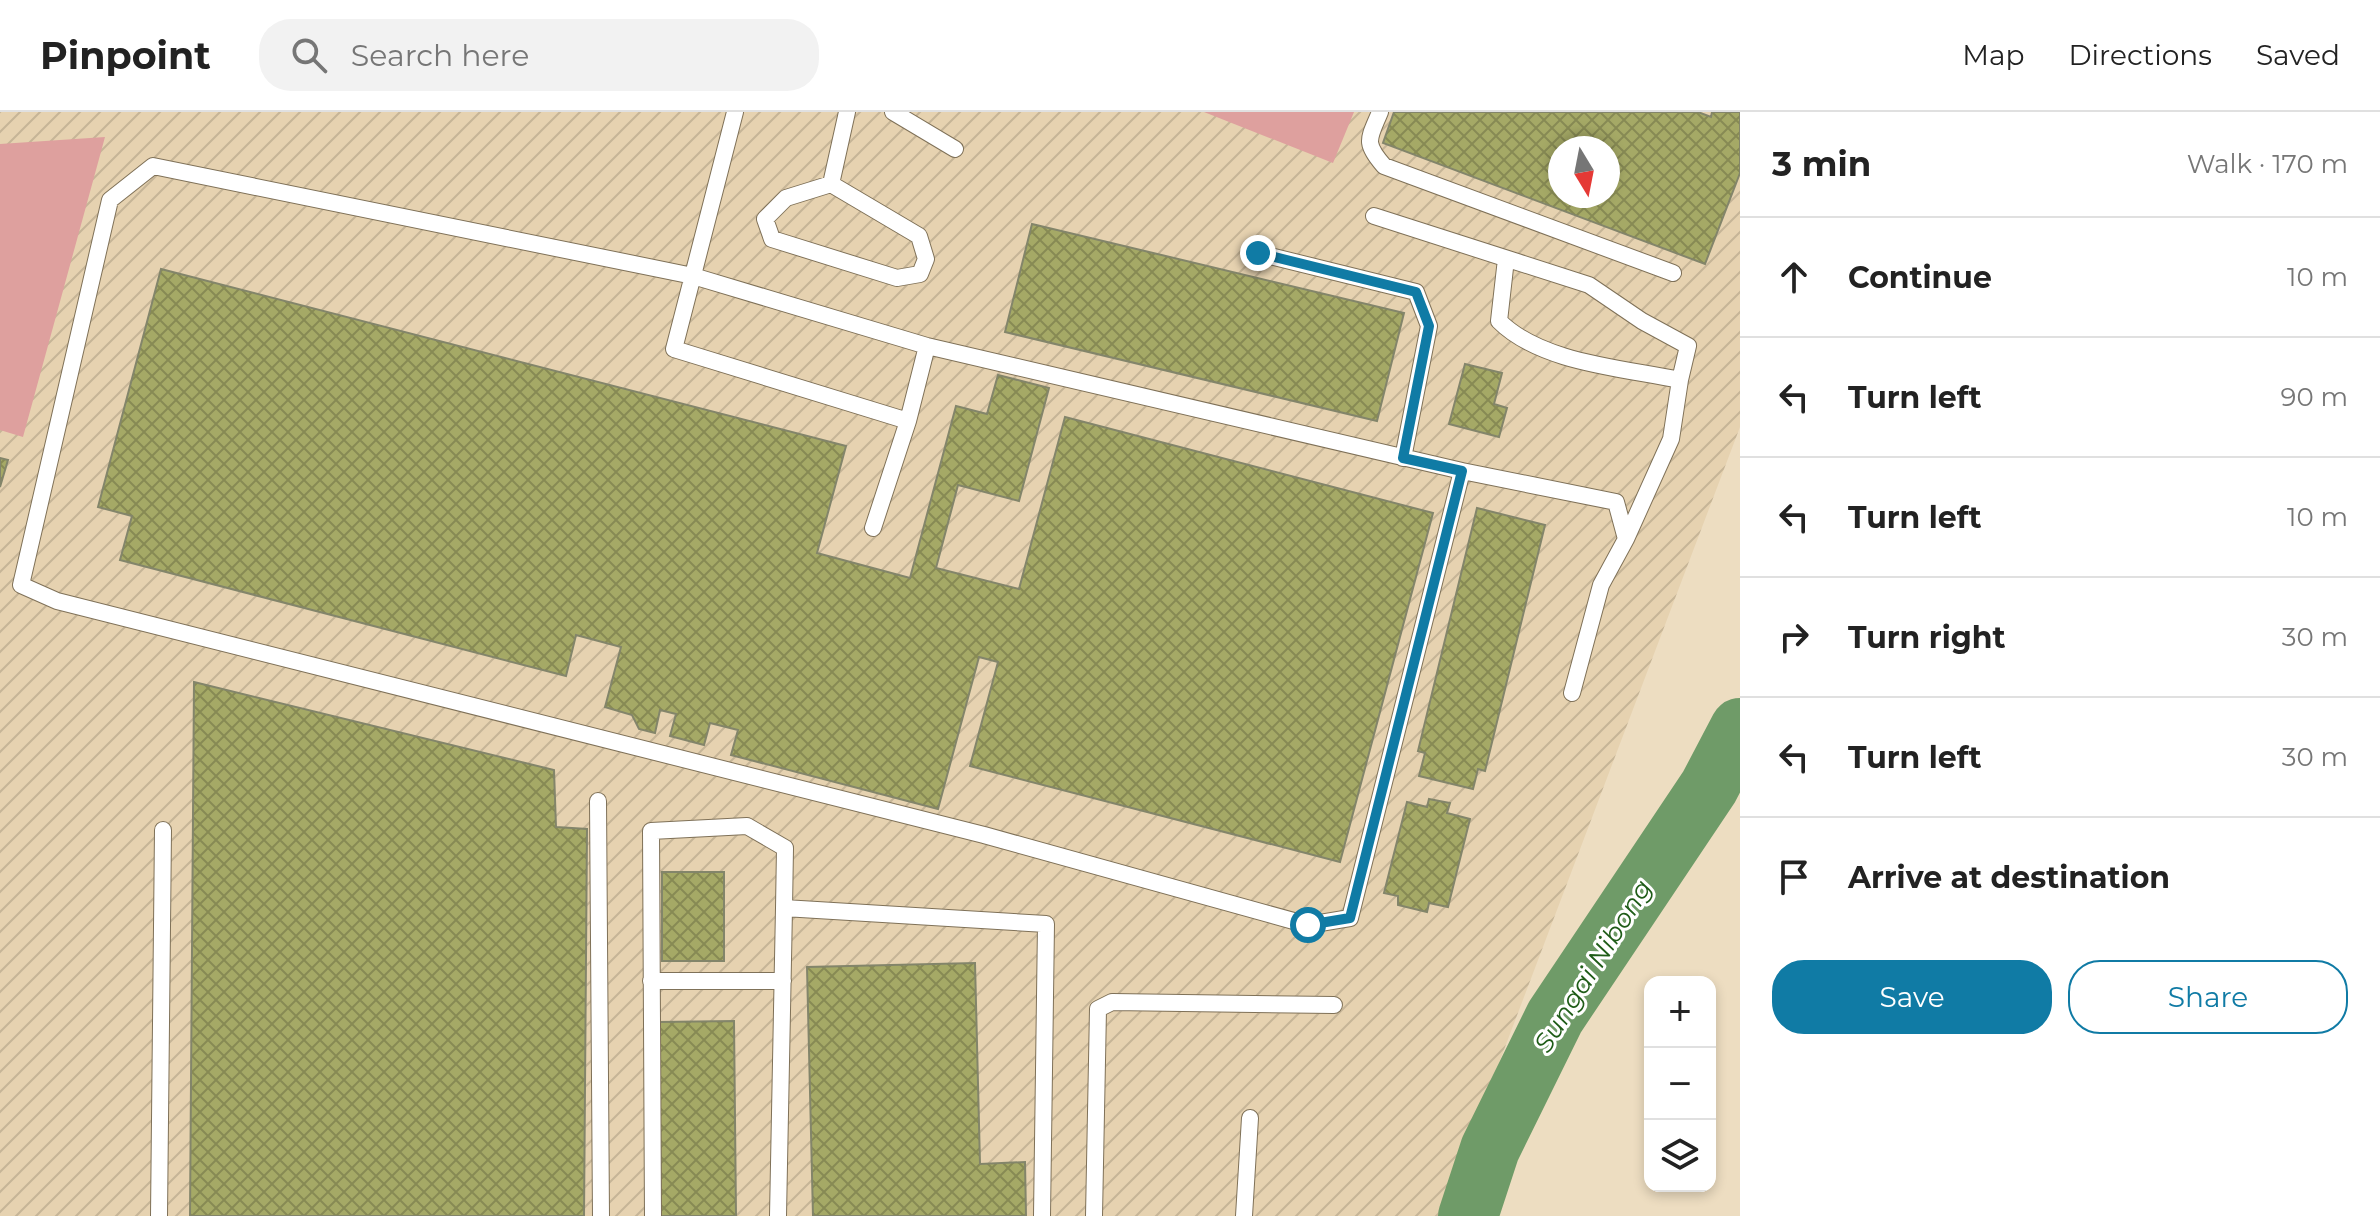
<!DOCTYPE html>
<html lang="en">
<head>
<meta charset="utf-8">
<style>
  :root { --surface:#fff; --page:#f2f2f2; --text:#222; --muted:#767676; --line:#e0e0e0; --accent:#107ba5 }
  body { margin:0; font-family:Montserrat,sans-serif; background:var(--page); color:var(--text) }
  .controls { position:absolute; right:24px; bottom:24px; display:grid; overflow:hidden; border-radius:16px; box-shadow:0 4px 12px #0003 }
  .controls button { width:72px; height:72px; display:grid; place-items:center; padding:0; border:0; border-bottom:2px solid var(--line); background:var(--surface); color:var(--text); font:40px sans-serif }
  .compass { position:absolute; left:1548px; top:24px; width:72px; height:72px; border-radius:50%; background:var(--surface); box-shadow:0 4px 12px #0003; rotate:170deg }
  .stop { position:absolute; width:24px; height:24px; margin:-18px; border:6px solid #107ba5; border-radius:50%; background:#fff }
  .stop.end { background:#107ba5; border-color:#fff; box-shadow:0 2px 8px #0008 }
  .list { margin:0; padding:0; list-style:none }
  h2 { display:flex; justify-content:space-between; align-items:center; height:104px; margin:0; padding:0 32px; font-size:34px }
  h2 small { font-size:26px; font-weight:400; color:var(--muted) }
  .list li { display:grid; grid-template-columns:52px 1fr auto; gap:24px; align-items:center; box-sizing:border-box; height:120px; padding:0 32px; border-top:2px solid var(--line) }
  .list b { display:block; font-size:30px; white-space:nowrap }
  .list em { font-size:26px; font-style:normal; color:var(--muted) }
  .actions { display:flex; gap:16px; padding:24px 32px }
  .actions a { flex:1; padding:18px 0; border:2px solid var(--accent); border-radius:32px; text-align:center; font-size:28px; color:var(--accent) }
  .actions .main { background:var(--accent); color:#fff }
  .icon { flex:none; width:44px; height:44px; fill:none; stroke:currentColor; stroke-width:2; stroke-linecap:round; stroke-linejoin:round }
  .map { position:relative; flex:none; width:1740px; height:1104px; overflow:hidden }
  header { display:flex; align-items:center; gap:48px; box-sizing:border-box; height:112px; padding:0 40px; background:var(--surface); border-bottom:2px solid var(--line) }
  header strong { font-size:38px }
  nav { display:flex; gap:44px; margin-inline-start:auto; font-size:28px }
  .search { width:560px; height:72px; background:var(--page); display:flex; align-items:center; gap:20px; box-sizing:border-box; padding:0 28px; border-radius:32px; color:var(--muted); font-size:30px }
  main { display:flex }
  aside { flex:1; background:var(--surface) }
  .map>svg:first-child { display:block }
  .industrial { fill:url(#industrial-furrows); fill-rule:evenodd }
  .green { fill:#dea09e }
  .lines { fill:none; stroke-linecap:round; stroke-linejoin:round }
  .river { stroke:#6f9b68; stroke-width:60 }
  .building { fill:url(#building-cross-hatch); stroke:#83856a; stroke-width:2; fill-rule:evenodd }
  .lane-casing { stroke:#7f7158; stroke-width:18 }
  .lane { stroke:#fff; stroke-width:16 }
  .route { stroke:#107ba5; stroke-width:10 }
  .labels { text-anchor:middle; dominant-baseline:central; stroke-width:6; stroke-linejoin:round; paint-order:stroke }
  .water-label { font-size:26px; font-style:italic; fill:#1f5c18; stroke:#fff }
</style>
</head>
<body>
<header>
<strong>Pinpoint</strong>
<div class="search"><svg class="icon" aria-label="search" viewBox="0 0 24 24"><circle cx="10" cy="10" r="6"/><path d="M15 15l6 6"/></svg>Search here</div>
<nav><a>Map</a><a>Directions</a><a>Saved</a></nav>
</header>
<main>
<div class="map">
<svg width="1740" height="1104" viewBox="0 0 1740 1104">
  <defs>
    <pattern id="industrial-furrows" width="10" height="10" patternUnits="userSpaceOnUse" patternTransform="scale(2)"><rect width="10" height="10" fill="#e6d2b0"/><path d="M-1 1l2-2M0 10L10 0M9 11l2-2" fill="none" stroke="#c6b597"/></pattern>
    <pattern id="building-cross-hatch" width="8" height="8" patternUnits="userSpaceOnUse" patternTransform="scale(2)"><rect width="8" height="8" fill="#a5a966"/><path d="M0 0l8 8M0 8l8-8" fill="none" stroke="#878a54"/></pattern>
  </defs>
  <rect width="100%" height="100%" fill="#edddc1"/>
  <path class="industrial" d="M0,0H1740V315L1441,1104H0ZM1560,36H1608V84H1560Z"/>
  <path class="green" d="M1204,0H1354L1333,51Z
    M105,25L23,325L0,318V32Z"/>
  <g class="lines">
    <path class="river" d="M1468,1104L1490,1037L1555,905L1709,675L1740,616"/>
  </g>
  <path class="building" d="M1394,0H1698L1711,5L1712,0H1740V61L1705,152L1383,31ZM1560,36H1608V84H1560Z
    M1032,112L1404,201L1377,309L1005,220Z
    M161,157L846,334L817,441L910,466L956,294L987,302L998,263L1049,276L1019,389L958,373L936,456L1019,477L1065,305L1433,401L1340,750L970,654L998,550L979,545L938,697L731,643L738,618L710,611L704,633L670,624L676,602L660,598L655,621L639,617L632,603L605,595L621,535L576,523L566,564L120,448L132,404L98,395Z
    M1465,252L1502,261L1494,292L1507,296L1499,325L1449,312Z
    M0,346L8,348L0,375Z
    M1477,396L1545,413L1485,659L1478,657L1473,677L1419,664L1425,641L1418,639Z
    M194,570L554,658L556,715L587,717L584,1104H190Z
    M1429,687L1450,691L1447,701L1470,707L1448,795L1429,791L1427,800L1398,793V784L1384,781L1407,690L1427,695Z
    M662,760H724V849H662Z
    M975,851L980,1052L1025,1050L1026,1104H813L807,855Z
    M734,909L736,1104H661L659,910Z"/>
  <g class="lines">
    <defs>
      <path id="lane" d="M735,0L674,237L908,309
        M893,0L955,37
        M1380,0C1369,27 1363,30 1384,54L1673,161
        M831,72L919,124L926,147L920,162L897,166L772,127L765,107L786,86Z
        M831,72L847,0
        M1374,104L1589,173L1642,209L1688,234L1680,268L1671,327L1626,427
        M1258,141L1416,180L1429,214L1403,346
        M1506,147L1499,209C1541,251 1623,256 1680,268
        M1462,359L1350,806L1308,813L984,723L57,489L21,473L110,88L153,54L693,164L927,234L1462,359L1616,390L1626,427L1601,473L1572,581
        M873,416L908,309L927,234
        M598,689L601,1104
        M651,869H783
        M159,1104L163,718
        M653,1104L651,719L747,714L785,736L784,796L1046,812L1042,1104
        M778,1104L784,796
        M1094,1104L1098,897L1112,890L1334,893
        M1244,1104L1250,1006"/>
    </defs>
    <use href="#lane" class="lane-casing"/>
    <use href="#lane" class="lane"/>
  </g>
  <g class="lines">
    <path class="route" d="M1258,141L1416,180L1429,214L1403,346L1462,359L1350,806L1308,813"/>
  </g>
  <g class="labels">
    <g class="water-label">
      <text transform="translate(1593 854) rotate(-58)">Sungai Nibong</text>
    </g>
  </g>
</svg>
<div class="controls">
<button>+</button>
<button>−</button>
<button><svg class="icon" aria-label="layers" viewBox="0 0 24 24"><path d="M12 4l9 5-9 5-9-5zM3 14l9 5 9-5"/></svg></button>
</div>
<svg class="compass" viewBox="-18 -18 36 36"><path d="M0-13l5 13h-10z" fill="#e53935"/><path d="M0 13l5-13h-10z" fill="#767676"/></svg>
<div class="stop" style="left:1308px;top:813px"></div>
<div class="stop end" style="left:1258px;top:141px"></div>
</div>
<aside>
<h2>3 min<small>Walk · 170 m</small></h2>
<ul class="list">
<li><svg class="icon" aria-label="ahead" viewBox="0 0 24 24"><path d="M12 20V5M6 11l6-6 6 6"/></svg><div><b>Continue</b></div><em>10 m</em></li>
<li><svg class="icon" aria-label="left" viewBox="0 0 24 24"><path d="M17 20v-9H6M10 6l-5 5 5 5"/></svg><div><b>Turn left</b></div><em>90 m</em></li>
<li><svg class="icon" aria-label="left" viewBox="0 0 24 24"><path d="M17 20v-9H6M10 6l-5 5 5 5"/></svg><div><b>Turn left</b></div><em>10 m</em></li>
<li><svg class="icon" aria-label="right" viewBox="0 0 24 24"><path d="M7 20v-9h11M14 6l5 5-5 5"/></svg><div><b>Turn right</b></div><em>30 m</em></li>
<li><svg class="icon" aria-label="left" viewBox="0 0 24 24"><path d="M17 20v-9H6M10 6l-5 5 5 5"/></svg><div><b>Turn left</b></div><em>30 m</em></li>
<li><svg class="icon" aria-label="arrive" viewBox="0 0 24 24"><path d="M6 21V4h12l-3 4 3 4H6"/></svg><div><b>Arrive at destination</b></div></li>
</ul>
<div class="actions"><a class="main">Save</a><a>Share</a></div>
</aside>
</main>
</body>
</html>
